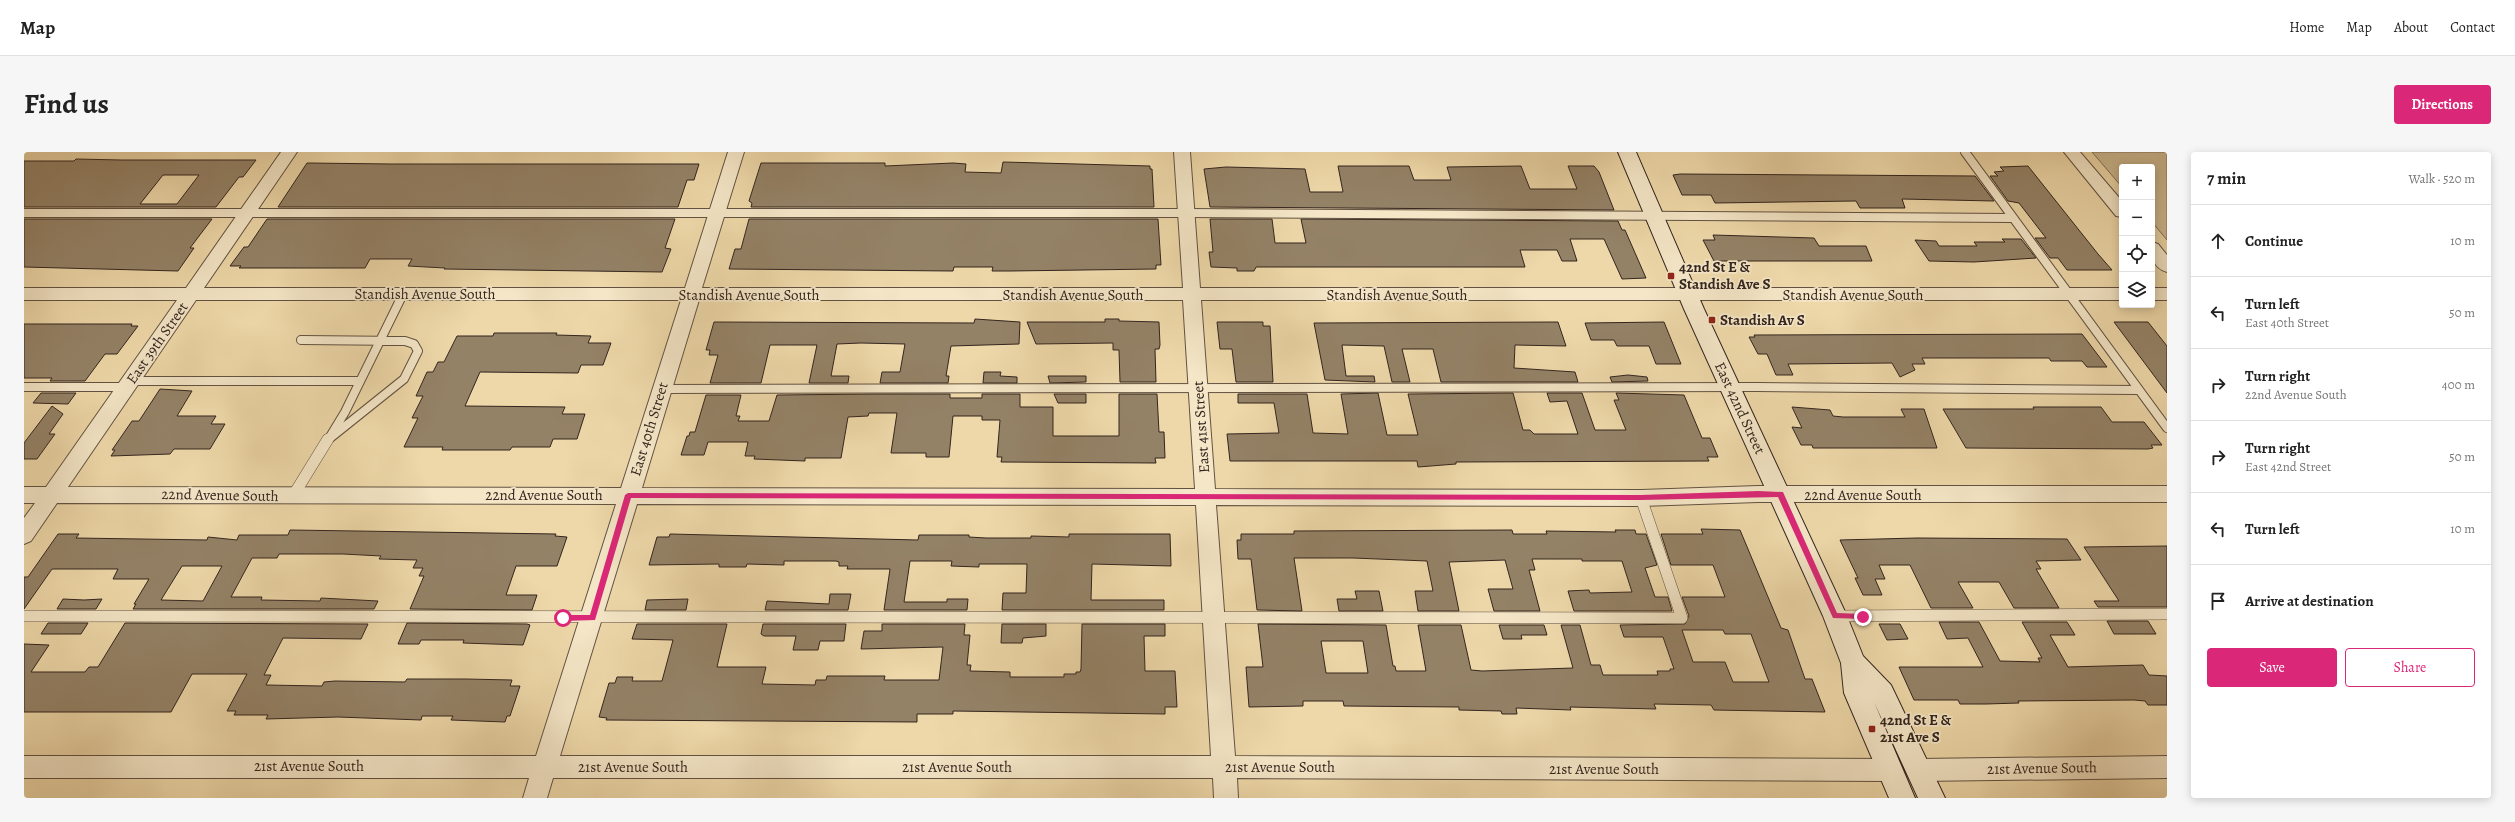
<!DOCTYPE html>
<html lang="en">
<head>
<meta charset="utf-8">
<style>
  :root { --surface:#fff; --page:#f6f6f6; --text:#222; --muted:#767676; --line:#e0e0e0; --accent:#db2777 }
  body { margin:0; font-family:Alegreya,serif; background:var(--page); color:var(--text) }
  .controls { position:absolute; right:12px; top:12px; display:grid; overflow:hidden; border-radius:4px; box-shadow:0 2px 10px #0003 }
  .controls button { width:36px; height:36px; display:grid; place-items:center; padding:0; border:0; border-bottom:1px solid var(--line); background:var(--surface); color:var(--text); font:20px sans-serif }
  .stop { position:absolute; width:12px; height:12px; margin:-9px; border:3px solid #db2777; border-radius:50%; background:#fff }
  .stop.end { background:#db2777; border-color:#fff; box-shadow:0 1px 4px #0008 }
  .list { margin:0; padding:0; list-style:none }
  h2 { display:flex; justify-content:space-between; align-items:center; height:52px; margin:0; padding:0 16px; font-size:17px }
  h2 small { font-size:13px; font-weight:400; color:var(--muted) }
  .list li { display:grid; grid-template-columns:26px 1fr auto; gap:12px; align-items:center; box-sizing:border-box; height:72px; padding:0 16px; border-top:1px solid var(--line) }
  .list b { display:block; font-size:15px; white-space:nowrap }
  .list p { margin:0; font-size:13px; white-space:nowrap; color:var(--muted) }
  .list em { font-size:13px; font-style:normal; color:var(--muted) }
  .actions { display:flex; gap:8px; padding:12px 16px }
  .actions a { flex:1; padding:9px 0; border:1px solid var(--accent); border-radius:4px; text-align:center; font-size:14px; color:var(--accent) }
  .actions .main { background:var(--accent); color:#fff }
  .icon { flex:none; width:22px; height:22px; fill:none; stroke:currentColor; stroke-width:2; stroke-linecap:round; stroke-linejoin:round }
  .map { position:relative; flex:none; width:2143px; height:646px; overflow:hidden; border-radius:4px }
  header { display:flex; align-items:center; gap:24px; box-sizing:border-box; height:56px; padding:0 20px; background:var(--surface); border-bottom:1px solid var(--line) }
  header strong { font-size:19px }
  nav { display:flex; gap:22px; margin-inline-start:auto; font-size:14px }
  .intro { display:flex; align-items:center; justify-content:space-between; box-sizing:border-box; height:96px; padding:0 24px }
  h1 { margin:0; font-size:28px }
  .button { padding:10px 18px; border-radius:4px; background:var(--accent); color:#fff; font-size:14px; font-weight:700 }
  main { display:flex; gap:24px; padding:0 24px }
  aside { flex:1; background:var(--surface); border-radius:4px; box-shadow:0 2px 10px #0003 }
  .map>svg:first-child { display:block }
  .green { fill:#ceba92; stroke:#807058 }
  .building { fill:#948267; stroke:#33251f; fill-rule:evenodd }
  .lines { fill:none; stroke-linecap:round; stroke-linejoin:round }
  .lane-far1-casing { stroke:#625242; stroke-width:10 }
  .lane-casing { stroke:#625242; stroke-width:12 }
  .street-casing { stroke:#625242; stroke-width:2 }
  .secondary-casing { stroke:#33251f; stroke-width:2 }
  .lane-far1 { stroke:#f4e6c7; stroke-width:8 }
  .lane { stroke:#f4e6c7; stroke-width:11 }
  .street { fill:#f4e6c7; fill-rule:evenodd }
  .secondary { fill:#f4e6c7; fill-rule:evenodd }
  .route { fill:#db2777 }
  .poi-dot { fill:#8f2418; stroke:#f4e6c7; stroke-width:1.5 }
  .labels { text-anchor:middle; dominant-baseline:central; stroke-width:3.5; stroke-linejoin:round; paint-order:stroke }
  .poi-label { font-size:15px; font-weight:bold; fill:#33251f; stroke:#f4e6c7; text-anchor:start }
  .street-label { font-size:15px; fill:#33251f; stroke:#f4e6c7 }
</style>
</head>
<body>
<header>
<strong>Map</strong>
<nav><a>Home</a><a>Map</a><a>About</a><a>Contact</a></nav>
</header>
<div class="intro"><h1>Find us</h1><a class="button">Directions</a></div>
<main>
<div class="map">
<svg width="2143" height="646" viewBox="0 0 2143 646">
  <rect width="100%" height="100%" fill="#eed8a9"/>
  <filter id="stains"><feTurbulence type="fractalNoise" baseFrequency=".005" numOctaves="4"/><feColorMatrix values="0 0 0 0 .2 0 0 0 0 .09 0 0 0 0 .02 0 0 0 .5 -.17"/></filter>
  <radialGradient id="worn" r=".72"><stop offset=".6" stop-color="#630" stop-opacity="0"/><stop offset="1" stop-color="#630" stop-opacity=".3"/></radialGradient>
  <path class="green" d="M2068,0H2143V88L2128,70V15H2098V35Z"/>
  <path class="building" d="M52,7L97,8H232L219,25H215L192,55H0V9H50ZM139,23H175L153,52H116Z
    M979,10L1126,14V17H1128L1130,55H727L728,51L725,49L737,11H861V14L929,11L942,12L941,20L977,21Z
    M283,11L368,12H675L670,28H663L654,55H254Z
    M1314,14H1385L1390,28H1427L1423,15L1497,14L1506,37H1553L1544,14H1570L1575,20L1590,58L1186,55L1180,17L1202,15L1281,17L1286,40H1319Z
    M2004,14L2074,102L2088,118H2043L2034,106H2026L2011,86H2022L1995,51L1984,49L1966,24H1974L1970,20L1980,19L1976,15Z
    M1656,22L1951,24L1970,49L1878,47L1881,56H1836L1832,49L1691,51L1687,43H1658L1649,23Z
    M0,67H188L166,96H170L154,119L0,115Z
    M243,67H651L641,96L647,97L638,120L420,117L421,116L384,114L388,107H346L341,116H215L217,114H206L220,95H224Z
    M725,67H1134L1137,113H1132V117L987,119H968L969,115H930L929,119L705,117L711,97H717Z
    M1186,67H1248L1251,91H1282L1277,67L1594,69L1598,78H1601L1622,126L1598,127L1580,87H1546L1553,109H1538L1533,98H1496L1501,115H1232L1230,119H1213V116L1187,115L1185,100H1189Z
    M1689,83L1790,86L1795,94H1842L1848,109H1690L1679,88H1691Z
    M1978,87H1997L2012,106L1950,110L1905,109L1891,88L1912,89L1915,94H1953L1950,90H1981Z
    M951,167L996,170L995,192L927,194L922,224H925L924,231H856L858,220H876L881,192L837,191L813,192L807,224H825L824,231H785L793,193H746L737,231H686L694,203H685L686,198H682L690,170L950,171Z
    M1081,167H1095V169L1135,170L1136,193L1135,197H1131L1132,230H1096L1095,198H1089V191L1012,192L1003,170H1081Z
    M1193,170H1239V174H1246L1249,230H1212L1208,197H1196Z
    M1534,170L1542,194L1491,193L1490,216L1551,220L1554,230H1417L1409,197H1378L1386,230H1368L1360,194L1318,193L1322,224H1350L1351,230L1301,228L1290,171Z
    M1640,170L1657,212H1632L1625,194H1593L1590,188H1567L1561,171Z
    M2090,170H2124L2143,194V241Z
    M0,172H108L107,174H114L93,202H81L61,229H26L28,226H0Z
    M470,181H533L532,183L567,184L564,191H587L579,213H557L554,221L456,220L441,254L541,255L538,262H561L553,287H529L526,295H488L486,298H418L419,295H380L394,266H388L399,244H392L403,220H409L414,210H420L433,184H469Z
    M2058,182L2083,215H2063L2058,209H2027L2025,206H1898L1901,212H1888L1891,218L1876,225L1868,211L1764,212L1769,223H1752L1743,202H1734L1725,185H1731L1730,183Z
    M960,220H977L976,224L993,225V231H959Z
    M1604,223L1623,225L1624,229L1588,230L1586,225Z
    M1024,224H1062V230L1026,231Z
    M136,237L168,239L153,264H192L187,272H201L186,297H150L146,302L87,304L91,298H88L108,269H115Z
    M17,241H52L44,252L9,251Z
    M1354,241L1363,283H1394L1384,242L1489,241L1499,278H1506L1510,282H1554L1543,249L1526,250L1523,241H1558L1571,278H1602L1590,248H1595L1592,241L1660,243L1678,286H1686L1694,305H1683L1685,309L1432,310V312L1394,315L1393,309H1206L1203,282L1255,281L1250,251H1214V242H1283L1289,281L1324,282L1317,242Z
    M854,242H926V246H958V242H996V255H1029V284H1095V242H1133L1135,280H1140L1141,306H1131L1132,311L977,310L978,305H973L976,268H958V264H929L925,305H902V301H867L873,261H845L844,264L824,265L817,306H781V309L730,307L731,304H721L724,290H684L680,303H657L663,284H665L666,280H671L682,243H717L712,264H716L714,269H745L753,243Z
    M1030,242H1062V251H1034Z
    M28,254L39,262L25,282H31L13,307H0V291Z
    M1768,255L1806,258L1809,264L1819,265H1881L1877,257H1900L1913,296H1789L1788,293H1777L1768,275L1778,276Z
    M2009,255H2077L2088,270H2120L2138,293H2127L2129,296L2124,297L1942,296L1919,257H2010Z
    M1677,377L1716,378L1757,476L1764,478L1781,527H1788L1801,560L1690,558L1687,553L1630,552L1632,557L1546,555L1547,558L1492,556L1493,562H1478L1477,559L1435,558V555L1320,554L1319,549H1279V554L1225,555L1222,515H1239L1234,472L1362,473L1369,514H1371L1372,519H1402L1394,473H1437L1447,518L1458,519L1549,516L1537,473H1556L1567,513H1576L1579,523H1634L1633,519H1646V517H1650L1639,485H1600L1596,473L1661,472L1665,464L1658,445H1701L1689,413H1647L1637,382H1679ZM1658,478H1699L1701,482H1727L1745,530H1709L1701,510H1669ZM1297,489H1339L1344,521H1302Z
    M266,378L532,382L531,384L543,385L533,414H492L482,443H513L508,458L386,457L400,424H395L399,416H389L393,408L355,407L357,404L319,402H255L253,406H228L207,445H238L237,448L296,449L297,446L354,449L350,457H109L112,452H110L125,427H89L94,417H28L0,457V425H4L34,382H55L52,386L183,388L184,385L213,388L215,383H264ZM158,414H198L179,449L137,448Z
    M1488,378L1489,382H1523L1522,379L1592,380L1591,378H1611L1612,382H1622L1633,413L1621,416L1631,445H1644L1648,459H1550L1544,439L1565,438L1566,441L1608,440L1598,409H1558V407H1508L1511,418H1505L1516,459H1470L1464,437H1489L1481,408L1425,410L1435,459H1394L1391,439H1409L1403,409L1329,406H1270L1278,459L1233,458L1227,407H1214L1213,388H1217V382H1270V379Z
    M646,382L894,388L895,383H945V385L962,386H1007V384L1045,385V382H1146L1147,414L1068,412L1067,448H1140V458H978L979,441H1002L1003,412H955V415L927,414L928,409H886L880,450H923V447H944L943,458H860L866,417H823L824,414H815V410L812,409H760V413L723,412L722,415H695V412L625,413L633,385H645Z
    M1893,386L2043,387L2057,408L2012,409L2017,417H2012L2035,456H1990L1975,430H1934L1949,456H1907L1886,413H1855L1861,427H1851L1858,443H1839L1831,426H1834L1816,388Z
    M2143,394V455H2074L2070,449H2095L2060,395Z
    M1331,439H1355L1359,459H1315L1313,447H1333Z
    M806,442H827L824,458H741L743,449L805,452Z
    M39,447L60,448L78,447L72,457H33Z
    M664,447L662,458H621L623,448Z
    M2083,469H2124L2132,482H2090Z
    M1915,470H1955L1976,509L2016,510L2014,506H2018L1998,470H2043L2051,483H2026L2044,515L2119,513L2125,523L2143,524V553H2124L2121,549L2110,548L1994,549L1995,551L1962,552H1936L1934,548H1890L1875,515H1959L1944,486L1923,487Z
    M24,471H64L57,482H17Z
    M101,471L344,472L337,487L259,486L240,523H247L242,533L298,534L300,530L311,529L381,530L383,527H442L488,528L486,534H496L486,564H483L481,570L427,568L429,564H398L397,568L314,565L242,567L244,563H210L212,559H203L223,522H168L147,560H0V492L25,493L7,520H61L65,515H74Z
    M383,471L503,472L506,473L499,493L439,491L440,488H397L395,492H374Z
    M613,472H703L693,515H742L738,532L791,533L792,528H802L803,524H861L860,528H915L919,495L837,497L840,479H858V472H941L940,483H946L943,513H947L946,519L986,520V525H1040V522H1052V520H1056L1057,517L1058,472H1141V484H1120L1121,519H1151L1153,555H1141V562L929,559V562H893V570L582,568L583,566L575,565L585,531H591L593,525H609L608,529H638L649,488L608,487Z
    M739,472H822L820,489H796L794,498H769L772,484H740L737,482Z
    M978,472H1022V484L999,486L998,491H977Z
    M1855,472H1876L1884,487L1863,488Z
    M1475,473H1520L1523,483H1497L1498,487H1479Z"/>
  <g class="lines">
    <defs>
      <path id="lane-far1" d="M1941,0L2143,276
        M0,61H1162L1988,66
        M277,188L381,189L390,192L394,199L380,227L305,287
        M106,229H336
        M0,235H101
        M637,237L1733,235L2114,238
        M304,288L321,260L379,142"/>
      <path id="lane" d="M269,344L304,287
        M0,464L1658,466L1617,346
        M1811,464L2143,462"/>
      <path id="street" d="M257,0H273L180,136H661L704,0H720L678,136H1159L1150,0H1166L1176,136H2098V148H1177L1191,337L1617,338L1734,334H2143V350H1734L1617,354L1192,353L1211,604L1865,607L1873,610L1877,618L1873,626L1865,629L1213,626L1214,646H1190L1189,626H529L523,646H499L505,626H0V604H512L592,352L33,351L7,389L0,392V366L11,351H0V335H22L153,148H0V136H162ZM172,148H657L597,336L44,335ZM675,148H1159L1171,337L618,336ZM613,352L1172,353L1187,604H536Z
        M2040,0H2056L2098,49V65L2092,64Z
        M2128,90L2134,92L2143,103V120C2128,116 2128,104 2128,90Z
        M2128,136H2143V148H2128Z
        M2143,604V626L1894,629L1886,626L1882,618L1886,610L1894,607Z"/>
      <path id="secondary" d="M1594,0H1612L1680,157L1823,464L1839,504L1867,533L1921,646H1894L1850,550L1891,646H1865L1820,541L1817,511L1799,464L1660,157Z"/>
    </defs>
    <use href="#lane-far1" class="lane-far1-casing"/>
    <use href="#lane" class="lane-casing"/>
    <use href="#street" class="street-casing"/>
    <use href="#secondary" class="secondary-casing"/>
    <use href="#lane-far1" class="lane-far1"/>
    <use href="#lane" class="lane"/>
    <use href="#street" class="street"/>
    <use href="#secondary" class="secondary"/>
  </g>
  <path class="route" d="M1734,339L1759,340L1813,461L1839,462L1842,463V467L1809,466L1754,345L1617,348L607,346L571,468L539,469L535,466L539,463H566L601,343L604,341L1617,343Z"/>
  <g class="poi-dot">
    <rect x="1643" y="120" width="8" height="8" rx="2"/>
    <rect x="1684" y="164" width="8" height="8" rx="2"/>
    <rect x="1844" y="573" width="8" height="8" rx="2"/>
  </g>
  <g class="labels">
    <g class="poi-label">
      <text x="1655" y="115">42nd St E &amp;<tspan x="1655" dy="17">Standish Ave S</tspan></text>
      <text x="1696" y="168">Standish Av S</text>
      <text x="1856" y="568">42nd St E &amp;<tspan x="1856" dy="17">21st Ave S</tspan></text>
    </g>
    <g class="street-label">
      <text x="401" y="142">Standish Avenue South</text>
      <text x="725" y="143">Standish Avenue South</text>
      <text x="1049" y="143">Standish Avenue South</text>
      <text x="1373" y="143">Standish Avenue South</text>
      <text x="1829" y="143">Standish Avenue South</text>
      <text transform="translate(133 191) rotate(-55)">East 39th Street</text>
      <text transform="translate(1716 256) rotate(65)">East 42nd Street</text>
      <text transform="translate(1177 275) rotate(-94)">East 41st Street</text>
      <text transform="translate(625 277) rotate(-73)">East 40th Street</text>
      <text transform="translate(196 343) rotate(1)">22nd Avenue South</text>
      <text x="520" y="343">22nd Avenue South</text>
      <text x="1839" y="343">22nd Avenue South</text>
      <text x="285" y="614">21st Avenue South</text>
      <text x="609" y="615">21st Avenue South</text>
      <text x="933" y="615">21st Avenue South</text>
      <text x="1256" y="615">21st Avenue South</text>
      <text transform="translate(2018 616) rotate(-1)">21st Avenue South</text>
      <text x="1580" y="617">21st Avenue South</text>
    </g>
  </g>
  <rect width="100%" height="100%" filter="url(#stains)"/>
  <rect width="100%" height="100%" fill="url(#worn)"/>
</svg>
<div class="controls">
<button>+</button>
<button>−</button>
<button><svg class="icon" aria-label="locate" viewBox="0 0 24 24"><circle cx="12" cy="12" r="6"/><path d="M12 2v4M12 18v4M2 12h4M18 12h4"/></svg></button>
<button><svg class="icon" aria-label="layers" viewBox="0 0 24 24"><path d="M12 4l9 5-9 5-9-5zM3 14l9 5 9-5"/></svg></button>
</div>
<div class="stop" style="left:539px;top:466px"></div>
<div class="stop end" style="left:1839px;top:465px"></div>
</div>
<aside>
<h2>7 min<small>Walk · 520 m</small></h2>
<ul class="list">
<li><svg class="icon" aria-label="ahead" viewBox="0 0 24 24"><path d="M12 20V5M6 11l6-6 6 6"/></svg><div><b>Continue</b></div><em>10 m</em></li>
<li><svg class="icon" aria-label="left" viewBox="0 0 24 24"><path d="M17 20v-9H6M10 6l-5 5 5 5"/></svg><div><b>Turn left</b><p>East 40th Street</p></div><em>50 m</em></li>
<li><svg class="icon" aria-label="right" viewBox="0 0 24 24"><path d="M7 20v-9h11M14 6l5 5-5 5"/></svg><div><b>Turn right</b><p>22nd Avenue South</p></div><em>400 m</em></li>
<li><svg class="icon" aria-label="right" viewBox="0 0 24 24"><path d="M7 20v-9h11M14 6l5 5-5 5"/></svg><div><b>Turn right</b><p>East 42nd Street</p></div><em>50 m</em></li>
<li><svg class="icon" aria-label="left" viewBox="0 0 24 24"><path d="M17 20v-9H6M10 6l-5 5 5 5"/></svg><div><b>Turn left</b></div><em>10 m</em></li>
<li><svg class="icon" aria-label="arrive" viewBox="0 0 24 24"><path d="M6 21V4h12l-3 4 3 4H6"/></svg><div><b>Arrive at destination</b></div></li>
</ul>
<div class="actions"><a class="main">Save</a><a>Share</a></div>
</aside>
</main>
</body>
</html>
